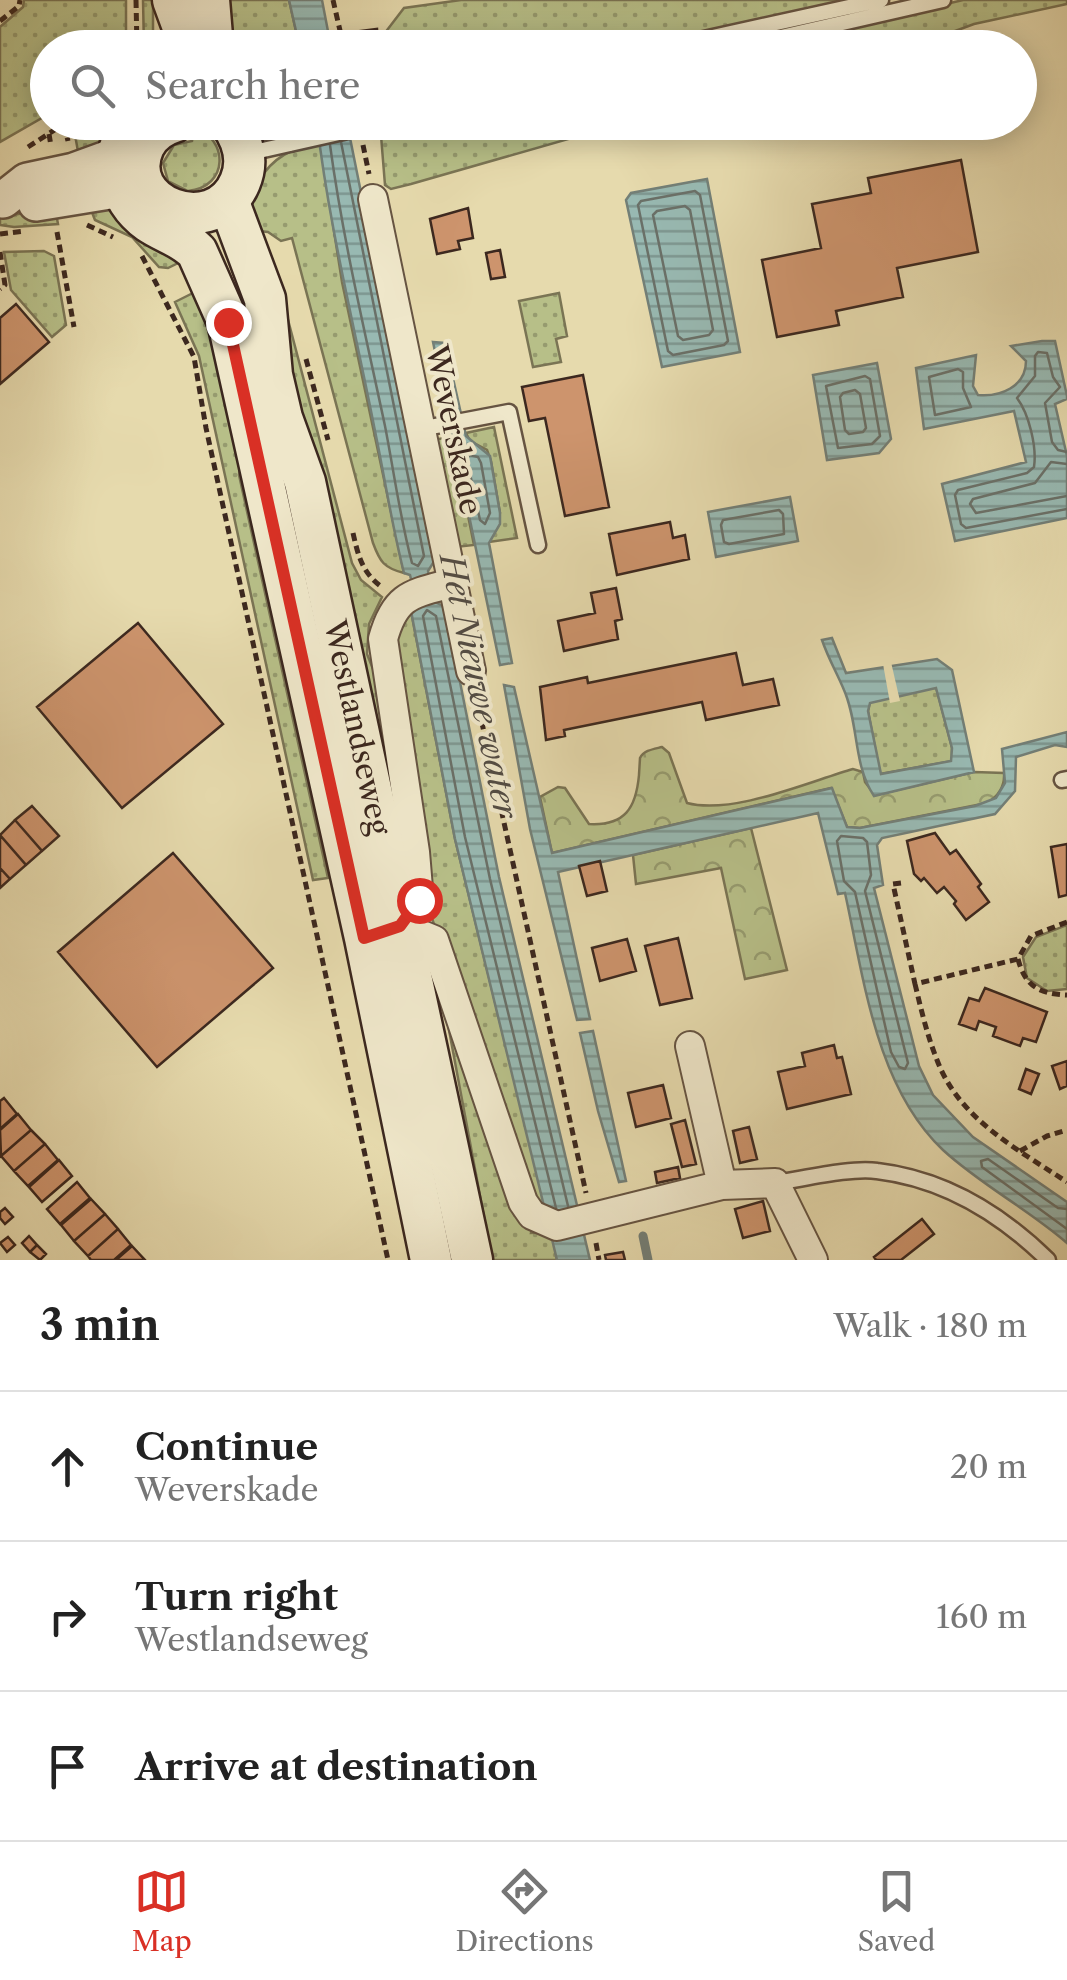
<!DOCTYPE html>
<html lang="en">
<head>
<meta charset="utf-8">
<style>
  :root { --surface:#fff; --page:#f2f2f2; --text:#222; --muted:#767676; --line:#e0e0e0; --accent:#d93025 }
  body { margin:0; font-family:"Libre Caslon Text",serif; background:var(--page); color:var(--text) }
  .stop { position:absolute; width:30px; height:30px; margin:-22px; border:8px solid #d93025; border-radius:50%; background:#fff }
  .stop.end { background:#d93025; border-color:#fff; box-shadow:0 2px 10px #0008 }
  .list { margin:0; padding:0; list-style:none }
  h2 { display:flex; justify-content:space-between; align-items:center; height:130px; margin:0; padding:0 40px; font-size:42px }
  h2 small { font-size:32px; font-weight:400; color:var(--muted) }
  .list li { display:grid; grid-template-columns:65px 1fr auto; gap:30px; align-items:center; box-sizing:border-box; height:150px; padding:0 40px; border-top:2px solid var(--line) }
  .list b { display:block; font-size:38px; white-space:nowrap }
  .list p { margin:0; font-size:32px; white-space:nowrap; color:var(--muted) }
  .list em { font-size:32px; font-style:normal; color:var(--muted) }
  .icon { flex:none; width:55px; height:55px; fill:none; stroke:currentColor; stroke-width:2; stroke-linecap:round; stroke-linejoin:round }
  .map { position:relative; flex:none; width:1067px; height:1260px; overflow:hidden }
  .search { position:absolute; background:var(--surface); box-shadow:0 5px 25px #0003; left:30px; right:30px; top:30px; height:110px; display:flex; align-items:center; gap:25px; box-sizing:border-box; padding:0 35px; border-radius:55px; color:var(--muted); font-size:38px }
  .sheet { height:580px; background:var(--surface) }
  nav { display:flex; justify-content:space-around; align-items:center; box-sizing:border-box; height:140px; border-top:2px solid var(--line); background:var(--surface); font-size:28px; color:var(--muted) }
  nav a { display:grid; justify-items:center; gap:5px }
  nav .on { color:var(--accent) }
  .map>svg:first-child { display:block }
  .grass { fill:url(#grass-dots); stroke:#7a7454; stroke-width:2.5 }
  .forest { fill:url(#forest-crowns); stroke:#7a7454; stroke-width:2.5 }
  .water { fill:url(#water-rules); stroke:#737f77; stroke-width:2.5; fill-rule:evenodd }
  .pier { fill:#e6daad }
  .lines { fill:none; stroke-linecap:round; stroke-linejoin:round }
  .shore { stroke:#6a7068; stroke-width:2.5 }
  .stream { stroke:#737f77; stroke-width:9 }
  .building { fill:#cd946d; stroke:#3c281f; stroke-width:2.5 }
  .service-casing { stroke:#665442; stroke-width:19 }
  .minor-casing { stroke:#665442; stroke-width:32 }
  .tertiary-casing { stroke:#665442; stroke-width:40 }
  .secondary-casing { stroke:#3c281f; stroke-width:45 }
  .path { stroke:#3c281f; stroke-width:5; stroke-dasharray:8 5; stroke-linecap:butt }
  .service { stroke:#efe7ca; stroke-width:14 }
  .minor { stroke:#efe7ca; stroke-width:28 }
  .tertiary { stroke:#efe7ca; stroke-width:35 }
  .secondary { stroke:#efe7ca; stroke-width:40 }
  .service-bridge-casing { stroke:#665442; stroke-width:19; stroke-linecap:butt }
  .service-bridge { stroke:#efe7ca; stroke-width:14 }
  .route { stroke:#d93025; stroke-width:12 }
  .labels { text-anchor:middle; dominant-baseline:central; stroke-width:8; stroke-linejoin:round; paint-order:stroke }
  .street-label { font-size:30px; fill:#3c281f; stroke:#efe7ca }
  .water-label { font-size:32px; font-style:italic; fill:#534c44; stroke:#efe7ca }
</style>
</head>
<body>
<div class="map">
<svg width="1067" height="1260" viewBox="0 0 1067 1260">
  <defs>
    <pattern id="grass-dots" width="8" height="8" patternUnits="userSpaceOnUse" patternTransform="scale(2.5)"><rect width="8" height="8" fill="#b7bf88"/><path d="M2 2h.1M6 6h.1" fill="none" stroke="#969b6f" stroke-width="1.8" stroke-linecap="round"/></pattern>
    <pattern id="forest-crowns" width="20" height="18" patternUnits="userSpaceOnUse" patternTransform="scale(2.5)"><rect width="20" height="18" fill="#b7bf88"/><path d="M2 6a3 3 0 1 1 6 0M12 15a3 3 0 1 1 6 0" fill="none" stroke="#969b6f"/></pattern>
    <pattern id="water-rules" width="6" height="5" patternUnits="userSpaceOnUse" patternTransform="scale(2.5)"><rect width="6" height="5" fill="#98b9b2"/><path d="M0 2.5h6" fill="none" stroke="#7d9690"/></pattern>
  </defs>
  <rect width="100%" height="100%" fill="#e6daad"/>
  <filter id="stains"><feTurbulence type="fractalNoise" baseFrequency=".002" numOctaves="4"/><feColorMatrix values="0 0 0 0 .2 0 0 0 0 .09 0 0 0 0 .02 0 0 0 .5 -.17"/></filter>
  <radialGradient id="worn" r=".72"><stop offset=".6" stop-color="#630" stop-opacity="0"/><stop offset="1" stop-color="#630" stop-opacity=".3"/></radialGradient>
  <path class="grass" d="M24,0H126V47L48,48L47,115L0,142V27L23,7Z
    M143,0H153V47H144Z
    M219,0H289L296,31L304,47H222Z
    M461,0H854L628,47L382,48L381,38L404,8Z
    M963,0H1067V4L974,24L912,47L761,48Z
    M426,122L624,123L411,184L391,189L385,185L380,123H400L402,128Z
    M80,123H117L96,149L79,157L75,135Z
    M286,123H317L342,282L404,573C384,568 380,562 373,543L292,238L281,241L268,232L259,231L248,204C259,180 266,163 291,151Z
    M194,127C229,139 229,187 188,191L168,181L163,163L174,145L192,141Z
    M88,202L105,204L186,259L168,268L159,267L132,237L95,220Z
    M55,208L58,224L14,227L0,225V217Z
    M44,251L54,256L66,325L52,337L11,290L4,252Z
    M272,259L352,563L361,580L382,597L369,624L367,654L381,689L406,857L259,264Z
    M203,288L245,430L239,475L328,878L313,880L199,356L175,302Z
    M559,293L567,336L556,339L561,362L533,367L519,301Z
    M494,427L517,538L489,542L500,513L491,461L487,450L470,441L466,433Z
    M452,437L474,545L456,547L435,456L438,439Z
    M411,611L455,839L545,1206L533,1207L428,907L389,653L399,618Z
    M936,687L952,748V761L880,774L868,711L870,702Z
    M1067,925V989L1047,991L1027,978L1023,957L1036,937Z
    M422,947L532,1227L531,1233L552,1232L557,1260H492L446,1014L419,973Z"/>
  <path class="forest" d="M662,747L669,753L687,803C733,815 808,782 853,769L863,772L865,782L875,795L974,772L1004,773C1005,787 999,796 987,803L860,828L847,827L831,788L552,853L540,797L558,787L565,788L589,824C625,826 636,808 639,775C639,774 640,759 640,758C644,750 654,749 662,747Z
    M751,828L787,970L745,979L721,868L636,884L633,855Z"/>
  <path class="water" d="M289,0H322L331,47H304L296,31Z
    M317,123H347L435,560L428,571L435,602L445,607L499,877L590,1260H557L455,839L411,611L417,604L410,575L404,573C392,526 385,479 375,431C355,328 329,227 317,123Z
    M707,179L740,352L662,367L626,200L631,193Z
    M1042,341H1055L1067,396V399L1055,404L1067,456V518L955,541L942,484L1026,462L1014,411L924,429L916,368L976,355L973,386L978,395C1000,397 1026,387 1026,361L1011,346Z
    M433,342L445,343L466,436L490,456L500,513V524L489,543L512,663L500,665Z
    M877,363L891,439L879,453L827,460L813,375Z
    M790,497L798,541L716,557L708,512Z
    M832,638L846,673L937,659L952,670L974,772L874,796C853,765 859,724 844,690C837,673 828,658 822,640ZM936,688L952,748L951,761L881,774L868,711L870,703Z
    M504,685L514,687L552,853L832,788L847,827L860,828L975,806L996,798L1005,783L1002,749L1067,732V747L1055,745L1016,757L1015,791L995,814L882,838L877,845L883,885L874,888L919,1066L933,1095L973,1137L1067,1202V1243C1028,1209 981,1185 943,1150C876,1087 864,979 845,893L838,894L818,813L558,872L590,1019L577,1020L530,829Z
    M593,1031L626,1181L619,1182L598,1111L580,1033Z"/>
  <path class="pier" d="M891,662L900,701L890,703L883,664Z"/>
  <g class="lines">
    <path class="shore" d="M330,145C343,240 365,332 385,426C394,472 400,518 412,563L418,566L424,556L341,142
      M695,191L700,195L728,341L724,345L673,355L668,351L638,205L641,201Z
      M685,206L690,210L713,330L709,335L683,340L678,336L653,215L657,211Z
      M958,369L963,372V388L971,407L935,415L929,377Z
      M865,376L870,379L880,436L872,444L838,448L826,386Z
      M855,390L860,394L866,428L863,432L849,434L845,430L840,397L843,393Z
      M1067,452L1058,450L1052,442L1045,403L1060,387L1053,377L1047,353L1038,352L1035,356V376L1017,398C1029,414 1037,447 1034,467L1027,473L958,490L955,495L961,524L966,528L1067,509
      M469,455L478,457L481,463L490,513L485,524L480,520L467,460Z
      M1067,464L1051,462L1035,483L973,499L970,504L976,513L1067,496
      M779,510L783,514L784,534L729,544L724,542L721,525L723,520Z
      M841,836L863,838L867,842L871,875L865,891L908,1063L905,1069L899,1067L891,1052L855,892L844,881L837,841Z
      M556,1208L465,837L423,616L427,610L436,616L490,879L568,1206
      M1067,1209L1058,1208L988,1159L981,1161L982,1167L1067,1229"/>
    <path class="stream" d="M643,1236L648,1260"/>
  </g>
  <path class="building" d="M377,29L378,48H361L360,31Z
    M961,160L978,252L897,268L903,297L836,311L839,325L777,337L762,260L821,248L812,204L871,193L868,178Z
    M468,208L473,238L458,241L460,249L437,254L430,219Z
    M500,250L505,277L491,279L486,253Z
    M16,304L49,342L0,384V318Z
    M583,375L609,507L565,516L545,418L529,421L522,387Z
    M670,522L673,538L685,535L689,559L617,575L609,534Z
    M616,588L622,619L615,621L618,639L564,651L558,621L595,613L591,593Z
    M138,623L223,724L122,808L37,707Z
    M736,653L743,685L773,679L779,705L706,720L702,702L564,730L565,736L546,740L540,687L587,677L588,683Z
    M32,806L59,836L42,851L15,820Z
    M15,820L42,851L26,865L0,835Z
    M935,833L950,854L956,850L981,884L978,887L989,902L966,920L954,904L956,901L944,887L937,893L924,878L921,881L914,874L907,841Z
    M0,835L26,865L10,879L0,868Z
    M1067,844V895L1059,897L1051,847Z
    M173,853L273,968L157,1067L58,952Z
    M600,861L607,891L587,896L579,866Z
    M0,868L10,879L0,888Z
    M678,938L692,998L660,1005L645,946Z
    M627,939L636,971L600,981L592,948Z
    M985,988L1047,1012L1036,1042L1023,1038L1020,1046L993,1036L996,1027L979,1021L976,1030L959,1024L969,998L979,1001Z
    M834,1045L837,1058L842,1057L851,1094L787,1109L778,1072L805,1066L802,1053Z
    M1067,1061V1086L1060,1089L1052,1066Z
    M1026,1069L1039,1074L1031,1094L1019,1089Z
    M663,1085L671,1118L636,1127L628,1093Z
    M4,1098L17,1114L0,1129V1101Z
    M18,1114L31,1130L1,1156L0,1130Z
    M685,1120L696,1164L682,1167L671,1124Z
    M749,1127L757,1159L740,1163L733,1131Z
    M31,1130L45,1144L14,1171L1,1156Z
    M45,1144L58,1160L28,1186L14,1171Z
    M59,1160L72,1176L42,1202L29,1187Z
    M678,1167L680,1178L657,1183L655,1172Z
    M77,1182L90,1198L60,1224L47,1209Z
    M91,1199L105,1214L74,1241L61,1225Z
    M763,1201L770,1231L743,1238L735,1209Z
    M5,1208L13,1217L5,1224L0,1218V1212Z
    M105,1214L118,1229L88,1256L74,1241Z
    M922,1219L934,1234L901,1260H876L874,1257Z
    M118,1229L131,1245L114,1260H91L88,1256Z
    M29,1236L37,1245L30,1252L22,1243Z
    M8,1237L15,1245L7,1252L0,1243Z
    M37,1245L46,1254L40,1260L30,1252Z
    M132,1246L145,1260H116Z
    M623,1252L625,1260H606L605,1255Z"/>
  <g class="lines">
    <defs>
      <path id="service" d="M663,48L881,0
        M733,48L943,0
        M240,137L315,122
        M245,154L290,144
        M420,429L509,412L538,545
        M1062,780L1067,779
        M775,1183C803,1179 852,1167 877,1171C945,1179 1000,1213 1048,1260"/>
      <path id="minor" d="M373,199L471,671
        M400,926L419,900L415,852L383,639C395,595 411,594 452,583
        M390,929L400,926L434,940L523,1202L532,1215L557,1226L722,1185L775,1183L813,1260
        M690,1046L722,1185"/>
      <path id="tertiary" d="M3,200L27,181L74,171L118,155
        M36,203L122,189"/>
      <g id="secondary">
        <path d="M173,0L184,30V48"/>
        <path d="M209,0L213,48"/>
        <path d="M133,122C107,154 116,199 149,222C165,233 183,237 197,252L228,322L365,938L431,1260"/>
        <path d="M174,122C161,126 150,134 144,146C117,206 215,242 240,182C249,161 243,140 230,122"/>
        <path id="s1" d="M228,200L265,299L272,375L282,418L305,482L472,1260"/>
      </g>
    </defs>
    <use href="#service" class="service-casing"/>
    <use href="#minor" class="minor-casing"/>
    <use href="#tertiary" class="tertiary-casing"/>
    <use href="#secondary" class="secondary-casing"/>
    <path class="path" d="M136,0L137,48
      M333,0L344,48
      M0,21L19,6L20,0
      M64,125L68,141
      M49,134L51,146
      M363,145L369,174
      M28,147L67,122
      M87,225L113,237
      M57,232L74,327
      M0,234L25,231
      M0,252L5,285L0,289
      M142,256L194,357L206,428L388,1260
      M306,359L328,440
      M353,533C358,555 362,573 382,587
      M476,696L586,1193
      M901,883L893,884L915,984L1018,959
      M1067,922L1031,936L1018,959C1025,986 1039,994 1067,995
      M915,984C921,1009 927,1035 937,1060C959,1119 1017,1149 1067,1182
      M1020,1151L1047,1136L1067,1130
      M596,1243L599,1260"/>
    <use href="#service" class="service"/>
    <use href="#minor" class="minor"/>
    <use href="#tertiary" class="tertiary"/>
    <use href="#secondary" class="secondary"/>
    <defs>
      <path id="service-bridge" d="M290,144L388,122"/>
    </defs>
    <use href="#service-bridge" class="service-bridge-casing"/>
    <use href="#service-bridge" class="service-bridge"/>
  </g>
  <g class="lines">
    <path class="route" d="M228,322L364,938L400,926L419,900"/>
  </g>
  <g class="labels">
    <g class="street-label">
      <text transform="translate(454 430) rotate(78)">Weverskade</text>
      <text stroke="none"><textPath href="#s1" startOffset="545">Westlandseweg</textPath></text>
    </g>
    <g class="water-label">
      <text transform="translate(479 686) rotate(78)">Het Nieuwe water</text>
    </g>
  </g>
  <rect width="100%" height="100%" filter="url(#stains)"/>
  <rect width="100%" height="100%" fill="url(#worn)"/>
</svg>
<div class="stop" style="left:419px;top:900px"></div>
<div class="stop end" style="left:228px;top:322px"></div>
<div class="search"><svg class="icon" aria-label="search" viewBox="0 0 24 24"><circle cx="10" cy="10" r="6"/><path d="M15 15l6 6"/></svg>Search here</div>
</div>
<section class="sheet">
<h2>3 min<small>Walk · 180 m</small></h2>
<ul class="list">
<li><svg class="icon" aria-label="ahead" viewBox="0 0 24 24"><path d="M12 20V5M6 11l6-6 6 6"/></svg><div><b>Continue</b><p>Weverskade</p></div><em>20 m</em></li>
<li><svg class="icon" aria-label="right" viewBox="0 0 24 24"><path d="M7 20v-9h11M14 6l5 5-5 5"/></svg><div><b>Turn right</b><p>Westlandseweg</p></div><em>160 m</em></li>
<li><svg class="icon" aria-label="arrive" viewBox="0 0 24 24"><path d="M6 21V4h12l-3 4 3 4H6"/></svg><div><b>Arrive at destination</b></div></li>
</ul>
</section>
<nav>
<a class="on"><svg class="icon" aria-label="map" viewBox="0 0 24 24"><path d="M3 6l6-2 6 2 6-2v14l-6 2-6-2-6 2zM9 4v14M15 6v14"/></svg>Map</a>
<a><svg class="icon" aria-label="directions" viewBox="0 0 24 24"><path d="M12 3l9 9-9 9-9-9zM9 14v-3h6M13 9l2 2-2 2"/></svg>Directions</a>
<a><svg class="icon" aria-label="saved" viewBox="0 0 24 24"><path d="M7 4h10v16l-5-4-5 4z"/></svg>Saved</a>
</nav>
</body>
</html>
